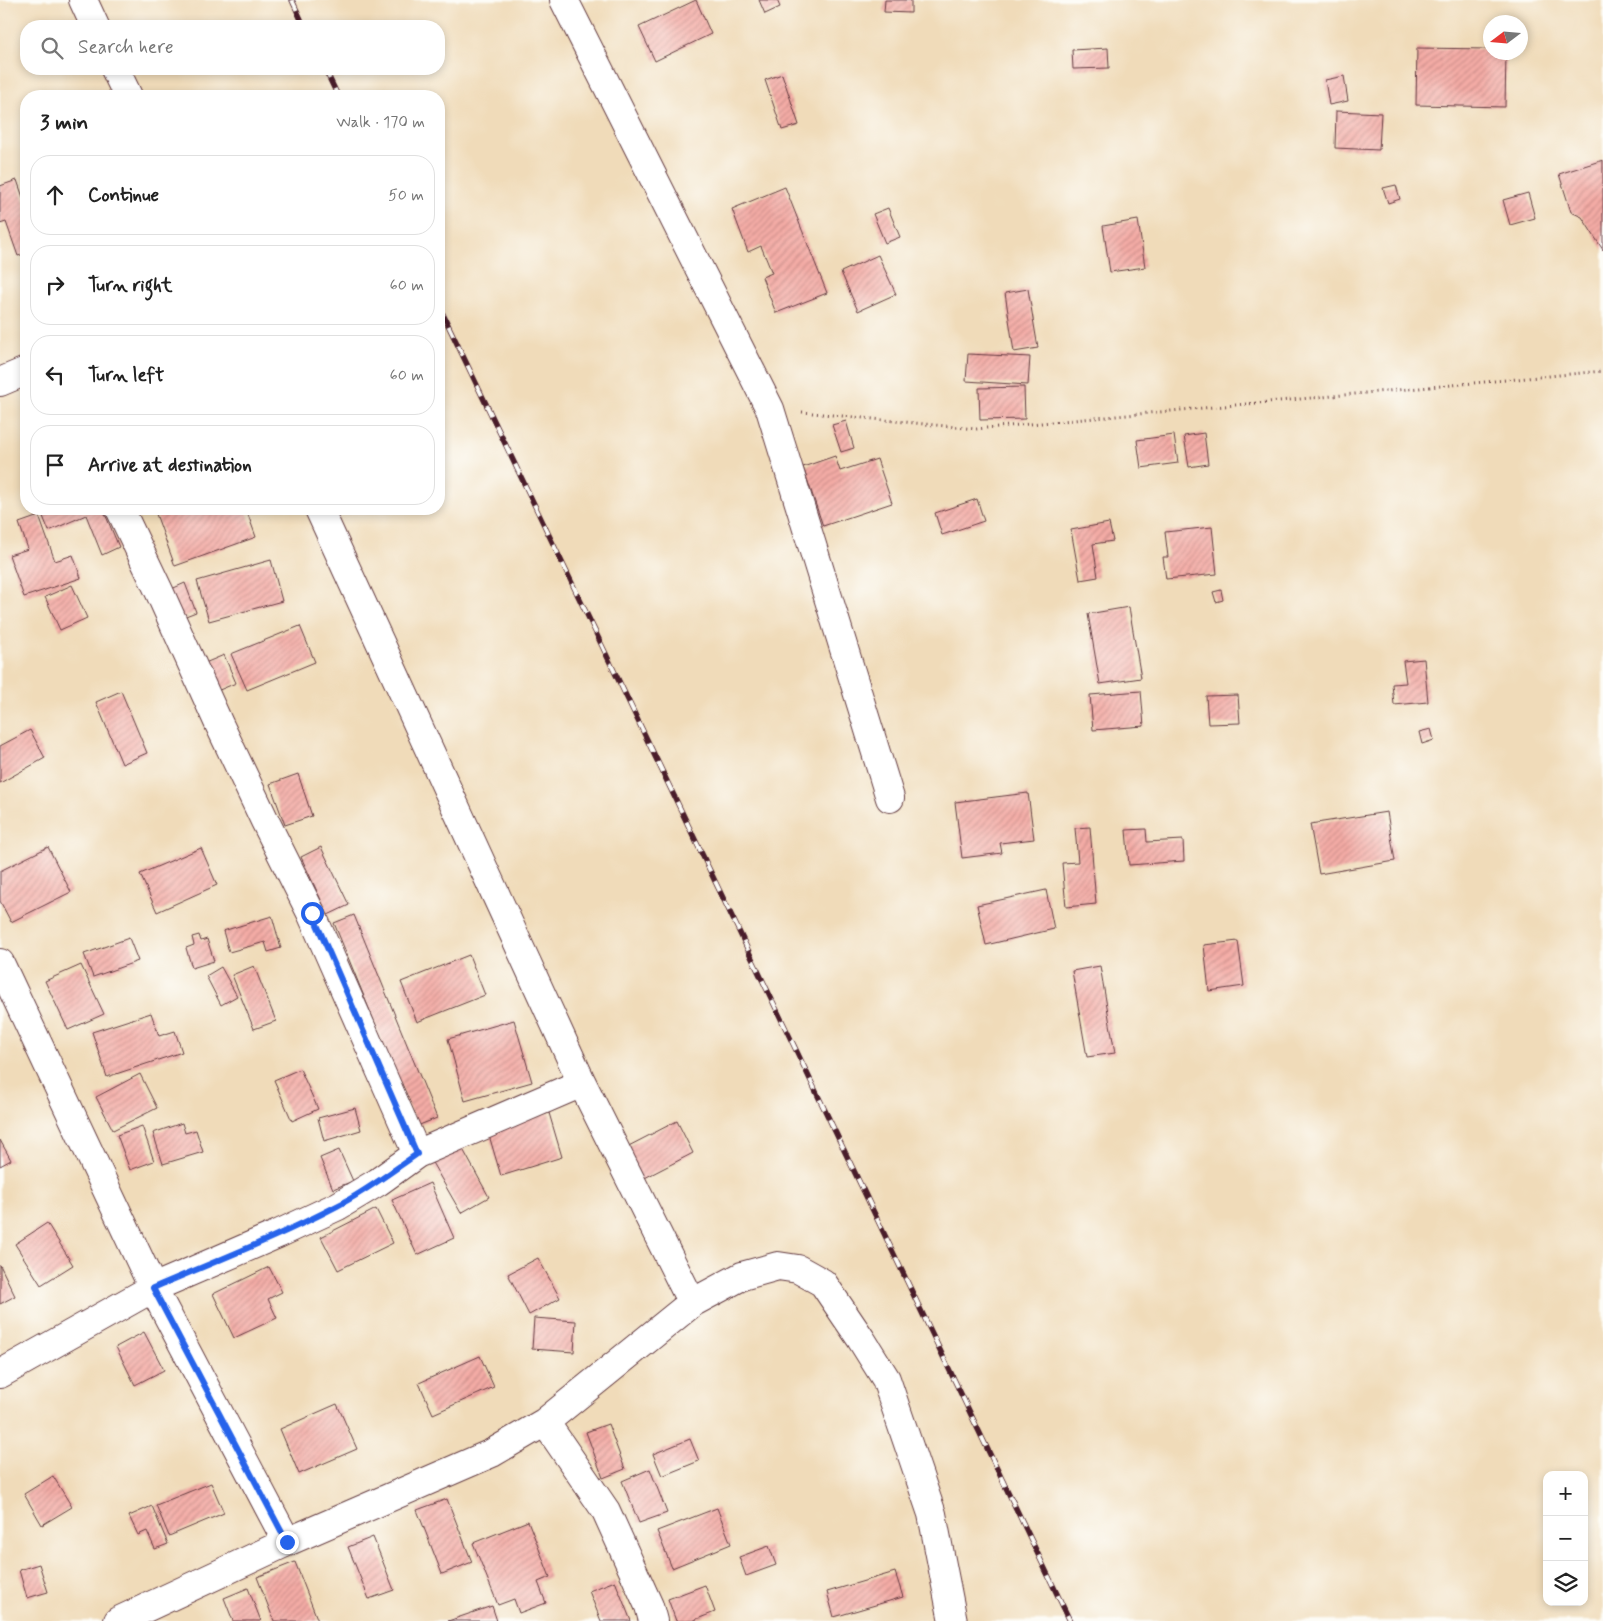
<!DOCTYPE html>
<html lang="en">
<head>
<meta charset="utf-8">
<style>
  :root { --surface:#fff; --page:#f6f6f6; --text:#222; --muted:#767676; --line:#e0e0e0 }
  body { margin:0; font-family:Mynerve,sans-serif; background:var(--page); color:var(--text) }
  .controls { position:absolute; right:15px; bottom:15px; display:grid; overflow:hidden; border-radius:10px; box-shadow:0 2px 8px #0003 }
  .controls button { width:45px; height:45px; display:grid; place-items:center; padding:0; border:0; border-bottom:1px solid var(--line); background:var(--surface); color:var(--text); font:25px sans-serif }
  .compass { position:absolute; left:1483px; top:15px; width:45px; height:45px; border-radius:50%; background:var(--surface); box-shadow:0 2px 8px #0003; rotate:254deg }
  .stop { position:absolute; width:15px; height:15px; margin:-11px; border:4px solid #2563eb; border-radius:50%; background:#fff }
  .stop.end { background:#2563eb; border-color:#fff; box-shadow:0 1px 5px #0008 }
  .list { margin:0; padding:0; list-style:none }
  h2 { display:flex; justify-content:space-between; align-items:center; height:65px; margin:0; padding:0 20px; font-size:21px }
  h2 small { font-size:16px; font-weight:400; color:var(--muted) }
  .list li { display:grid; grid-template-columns:32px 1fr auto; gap:15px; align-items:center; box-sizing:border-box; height:80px; margin:0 10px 10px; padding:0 10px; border:1px solid var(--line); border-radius:20px }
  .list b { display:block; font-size:19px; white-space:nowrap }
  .list em { font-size:16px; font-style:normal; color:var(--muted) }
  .icon { flex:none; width:28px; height:28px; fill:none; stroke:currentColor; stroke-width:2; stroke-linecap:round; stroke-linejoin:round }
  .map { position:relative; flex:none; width:1603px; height:1621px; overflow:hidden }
  .search { position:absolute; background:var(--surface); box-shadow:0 2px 8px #0003; left:20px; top:20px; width:425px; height:55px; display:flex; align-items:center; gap:12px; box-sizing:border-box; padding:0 18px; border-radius:20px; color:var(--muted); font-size:19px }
  .panel { position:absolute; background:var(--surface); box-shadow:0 2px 8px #0003; left:20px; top:90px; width:425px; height:425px; border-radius:20px }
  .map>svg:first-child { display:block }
  .building { fill:url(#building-hatch) }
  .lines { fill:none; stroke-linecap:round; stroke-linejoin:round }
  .minor-casing { stroke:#633b40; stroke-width:30 }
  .path { stroke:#633b40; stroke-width:3; stroke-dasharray:1 4; stroke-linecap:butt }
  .minor { stroke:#fff; stroke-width:28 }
  .rail-casing { stroke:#4a1f2b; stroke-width:5.5 }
  .rail { stroke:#fdfcf7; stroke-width:4; stroke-dasharray:11; stroke-linecap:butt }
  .route { stroke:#2563eb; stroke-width:6 }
</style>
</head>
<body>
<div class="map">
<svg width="1603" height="1621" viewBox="0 0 1603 1621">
  <defs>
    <pattern id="building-hatch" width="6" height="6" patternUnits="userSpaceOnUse" patternTransform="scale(1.25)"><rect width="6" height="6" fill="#f4aca6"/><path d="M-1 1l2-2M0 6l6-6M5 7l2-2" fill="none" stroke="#c88b87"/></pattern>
  </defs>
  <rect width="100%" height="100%" fill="#fdfcf7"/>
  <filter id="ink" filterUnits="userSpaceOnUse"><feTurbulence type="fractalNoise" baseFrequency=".02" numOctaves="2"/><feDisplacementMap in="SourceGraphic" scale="10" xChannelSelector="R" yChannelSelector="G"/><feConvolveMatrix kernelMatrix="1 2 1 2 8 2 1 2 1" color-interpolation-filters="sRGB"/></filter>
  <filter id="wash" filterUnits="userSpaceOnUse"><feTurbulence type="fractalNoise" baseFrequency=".0096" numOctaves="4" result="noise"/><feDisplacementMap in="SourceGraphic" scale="20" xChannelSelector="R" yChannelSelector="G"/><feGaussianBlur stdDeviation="1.12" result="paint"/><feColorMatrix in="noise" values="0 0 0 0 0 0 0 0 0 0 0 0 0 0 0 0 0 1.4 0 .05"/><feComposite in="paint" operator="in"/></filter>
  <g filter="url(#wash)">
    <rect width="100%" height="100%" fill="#f0dbb9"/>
    <g id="blocks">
      <path class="building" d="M696,0L711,34L655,61L639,27Z
        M759,0H777L780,7L765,14Z
        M885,0H911V13L884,12Z
        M1108,48L1109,68L1073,69L1072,50Z
        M1417,48L1490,49V52H1506L1505,107L1416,105Z
        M782,74L799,125L782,130L765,80Z
        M1344,76L1348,101L1329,105L1325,80Z
        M1336,111L1381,113L1379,150L1335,148Z
        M1603,160V250L1582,217L1571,212L1559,174Z
        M17,180L26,206V253L18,256L6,222L0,224V186Z
        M1396,185L1400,199L1388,203L1383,188Z
        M785,187L827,293L776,313L762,277L772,273L761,246L748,252L732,209Z
        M1528,193L1535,218L1510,225L1503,200Z
        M888,208L900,237L885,243L873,214Z
        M1138,220L1145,267L1110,272L1103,226Z
        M878,255L896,294L858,311L841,272Z
        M1028,289L1038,348L1014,352L1005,293Z
        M968,354L1030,357L1028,385L966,381Z
        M1024,387L1025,419L980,420L979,388Z
        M846,421L854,448L841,452L832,425Z
        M1204,433L1208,464L1189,467L1184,436Z
        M1174,435L1178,463L1141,468L1137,440Z
        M835,456L840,471L877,459L892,503L823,526L803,467Z
        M977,499L984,521L942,535L935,513Z
        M54,509H103L119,547L102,555L86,515L49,531L42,514Z
        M131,509H150L134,516Z
        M170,509H246L256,537L175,566L156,514Z
        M39,516L55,561L73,555L81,578L24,597L9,555L28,549L19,523Z
        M1109,523L1113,541L1093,544L1098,577L1080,580L1071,530Z
        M1212,527L1217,574L1166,579L1163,557H1168L1165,532Z
        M271,560L282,601L209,621L197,581Z
        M185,583L196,612L178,619L167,591Z
        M72,585L87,618L60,630L45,597Z
        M1221,590L1223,600L1216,602L1213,592Z
        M1129,607L1141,678L1100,684L1088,614Z
        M300,626L315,662L247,690L231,654Z
        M224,655L236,683L217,691L205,663Z
        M1424,659L1428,702L1394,705L1392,684L1406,683L1403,661Z
        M121,691L147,753L122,764L96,702Z
        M1141,691L1144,726L1093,730L1090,695Z
        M1238,695L1240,723L1208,724L1206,696Z
        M1431,729L1434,740L1422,744L1419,732Z
        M30,730L45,758L0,783V746Z
        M298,774L312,816L285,825L270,784Z
        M1028,793L1034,839L1000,843L1002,853L962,858L955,802Z
        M1387,812L1395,861L1319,874L1310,824Z
        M1090,827L1096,904L1066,907L1062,863L1078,862L1075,828Z
        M1146,829L1147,842L1183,840L1184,861L1129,865L1126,830Z
        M48,847L71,892L11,922L0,901V871Z
        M321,847L349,905L328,915L301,857Z
        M201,848L217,885L157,912L140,874Z
        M1046,890L1054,929L986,945L977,905Z
        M354,915L437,1118L417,1126L334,923Z
        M272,916L281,948L268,952L265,942L229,952L223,931Z
        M199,935L201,941L207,939L214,961L192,968L186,948L194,945L192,937Z
        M129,938L138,961L93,977L84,954Z
        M1238,941L1244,986L1209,991L1204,945Z
        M469,955L485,995L417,1022L401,982Z
        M81,965L104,1014L68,1030L45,981Z
        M254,966L276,1021L254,1029L232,975Z
        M1100,966L1115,1053L1087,1057L1072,971Z
        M221,967L237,996L221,1005L206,976Z
        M151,1013L159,1036L175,1031L182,1052L107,1077L92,1032Z
        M514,1020L532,1082L465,1101L448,1039Z
        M300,1069L318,1109L292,1121L274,1080Z
        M140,1074L157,1108L113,1130L96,1097Z
        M355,1108L361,1130L324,1141L318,1118Z
        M549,1113L562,1157L501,1176L488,1132Z
        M677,1121L693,1153L635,1183L619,1151Z
        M182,1123L185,1133L196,1130L203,1152L163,1164L153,1133Z
        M142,1126L154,1161L130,1170L117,1135Z
        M0,1140L11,1160L0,1166Z
        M459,1142L489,1197L461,1213L430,1159Z
        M339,1150L353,1181L333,1189L320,1158Z
        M430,1183L454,1238L417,1255L392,1200Z
        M376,1209L393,1243L338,1270L321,1237Z
        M47,1223L73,1265L41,1285L15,1244Z
        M538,1258L560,1298L529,1315L508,1274Z
        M0,1265L15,1296L0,1304Z
        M269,1267L282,1292L268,1299L277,1318L234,1338L213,1294Z
        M534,1318L576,1321L574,1352L532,1349Z
        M144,1332L164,1370L135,1385L116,1347Z
        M480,1356L494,1387L433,1414L419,1383Z
        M337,1404L357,1449L299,1474L280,1429Z
        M608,1424L625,1469L603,1478L586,1432Z
        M690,1439L699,1461L662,1476L653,1454Z
        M650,1469L667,1513L639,1523L622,1481Z
        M53,1476L72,1507L42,1525L24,1494Z
        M211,1483L224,1513L169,1536L156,1505Z
        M447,1499L472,1562L442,1574L417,1510Z
        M152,1506L168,1544L155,1549L147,1531L138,1535L129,1516Z
        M717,1508L731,1544L672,1568L657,1531Z
        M528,1521L550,1577L538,1582L546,1603L519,1613L514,1599L498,1605L473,1543Z
        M373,1537L394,1590L369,1599L348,1547Z
        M769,1546L776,1565L746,1576L739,1557Z
        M295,1562L318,1621H274L257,1577Z
        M39,1564L48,1592L27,1598L19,1570Z
        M895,1572L903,1597L834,1617L827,1592Z
        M615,1581L631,1621H601L589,1591Z
        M705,1585L715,1612L692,1621H676L668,1599Z
        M248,1588L261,1621H233L224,1598Z
        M492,1606L497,1621H448Z"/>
    </g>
  </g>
  <g filter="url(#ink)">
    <use href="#blocks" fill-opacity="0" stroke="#633b40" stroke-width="1"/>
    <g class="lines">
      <defs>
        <path id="minor" d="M83,0L95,26
          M564,0L770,409L890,798
          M115,69L128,96
          M0,382L26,371
          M120,509L159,591L219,724L265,821L311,913L417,1154
          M0,963L153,1288L287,1542
          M692,1303L742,1276L778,1266L798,1269L823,1283L861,1339L886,1379L932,1514L953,1621
          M0,1374L153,1288L278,1234L338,1206L378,1182L417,1154L582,1083
          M545,1422L606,1511L649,1606L653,1621
          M118,1621L287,1542L492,1453L545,1422L692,1303L582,1083L319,509"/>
      </defs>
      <use href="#minor" class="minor-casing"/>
      <path class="path" d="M802,412L976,429L1603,371"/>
      <use href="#minor" class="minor"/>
      <defs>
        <path id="rail" d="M292,0L304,26
          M325,69L338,96
          M439,306L1070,1621"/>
      </defs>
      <use href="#rail" class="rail-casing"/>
      <use href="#rail" class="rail"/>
    </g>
  </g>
  <g class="lines" filter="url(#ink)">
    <path class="route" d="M287,1542L153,1288C214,1262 278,1237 337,1206C365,1192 391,1172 417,1154L312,913"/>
  </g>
</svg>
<div class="controls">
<button>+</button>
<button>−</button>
<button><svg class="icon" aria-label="layers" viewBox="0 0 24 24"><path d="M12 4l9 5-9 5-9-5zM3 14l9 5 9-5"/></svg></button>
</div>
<svg class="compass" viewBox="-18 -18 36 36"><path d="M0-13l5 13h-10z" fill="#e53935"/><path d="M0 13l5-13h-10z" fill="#767676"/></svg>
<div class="stop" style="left:312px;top:913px"></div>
<div class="stop end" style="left:287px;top:1542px"></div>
<div class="search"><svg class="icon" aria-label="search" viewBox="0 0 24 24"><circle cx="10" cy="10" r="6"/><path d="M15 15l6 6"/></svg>Search here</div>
<section class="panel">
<h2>3 min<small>Walk · 170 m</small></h2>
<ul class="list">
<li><svg class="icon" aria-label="ahead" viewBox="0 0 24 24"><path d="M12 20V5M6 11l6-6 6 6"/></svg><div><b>Continue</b></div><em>50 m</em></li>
<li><svg class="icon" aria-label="right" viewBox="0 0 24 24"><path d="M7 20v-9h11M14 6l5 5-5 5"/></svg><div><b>Turn right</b></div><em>60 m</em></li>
<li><svg class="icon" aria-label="left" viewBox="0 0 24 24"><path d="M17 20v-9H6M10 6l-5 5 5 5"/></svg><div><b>Turn left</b></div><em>60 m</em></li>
<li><svg class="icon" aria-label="arrive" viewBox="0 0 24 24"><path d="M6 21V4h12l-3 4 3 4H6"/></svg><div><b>Arrive at destination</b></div></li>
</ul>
</section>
</div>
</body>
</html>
